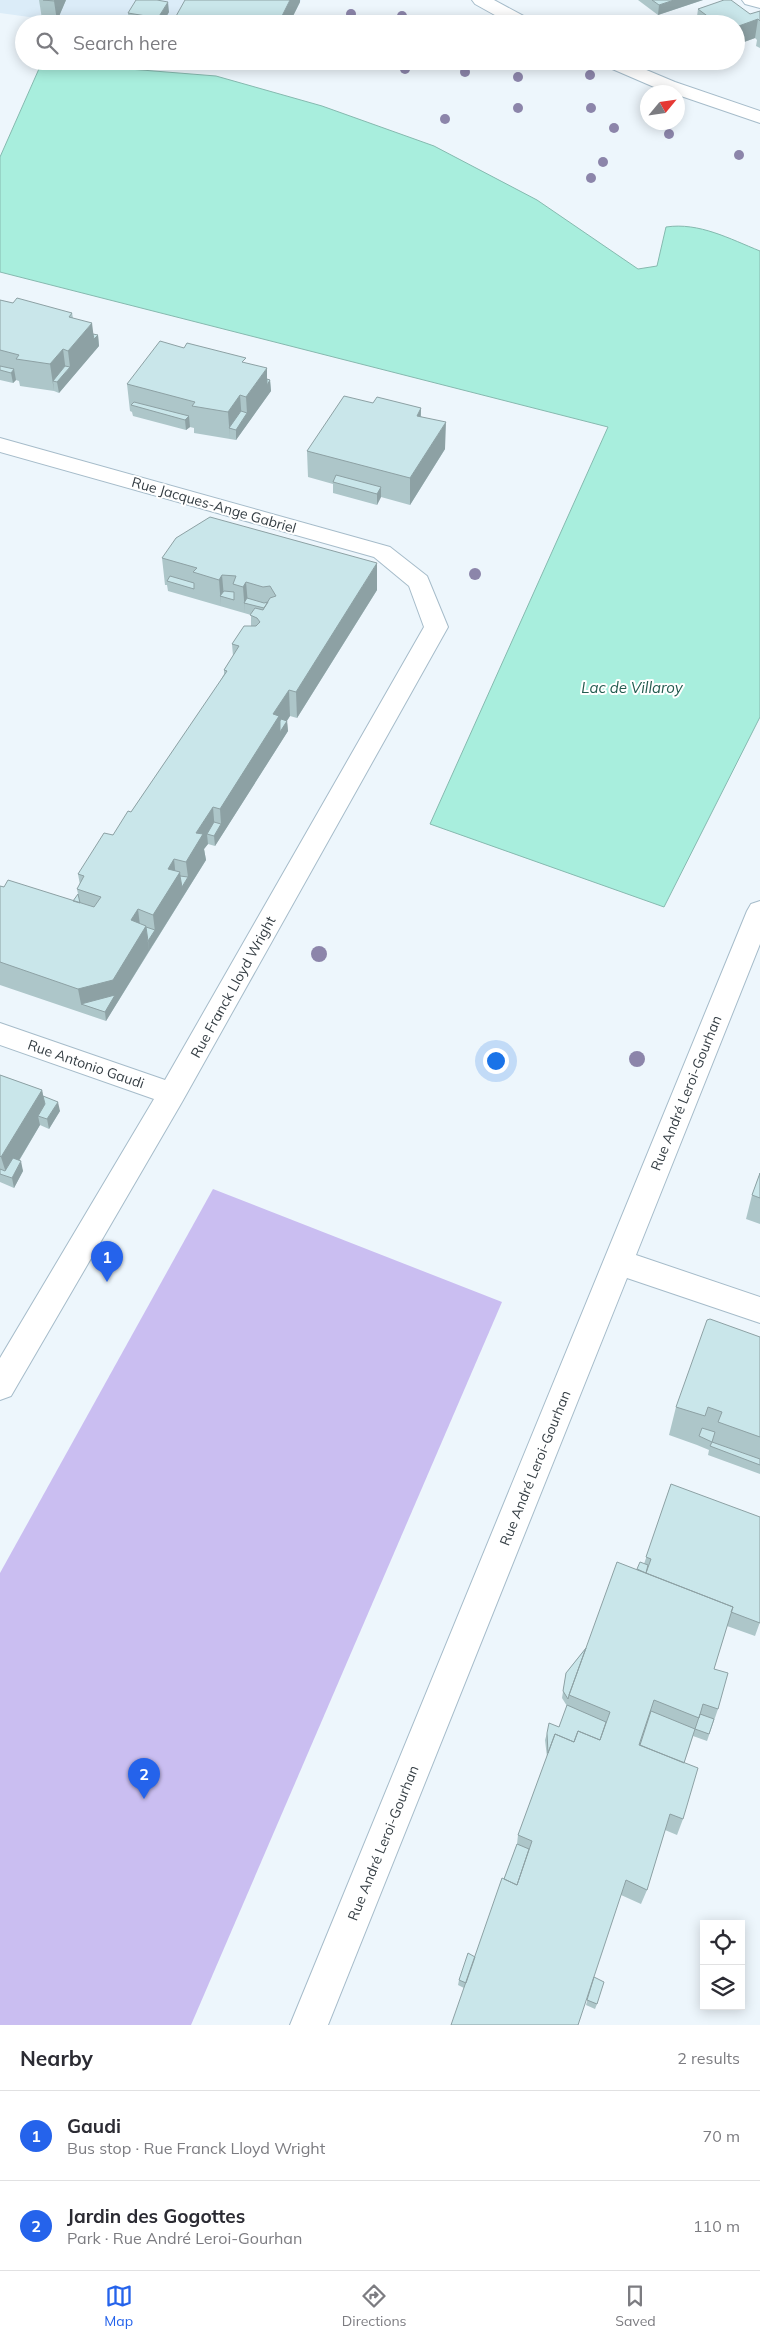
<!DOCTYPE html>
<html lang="en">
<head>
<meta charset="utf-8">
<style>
  :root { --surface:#fff; --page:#f2f2f3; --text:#2b2b33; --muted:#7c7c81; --line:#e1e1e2; --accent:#2563eb }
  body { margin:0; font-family:Mulish,sans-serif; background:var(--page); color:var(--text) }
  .controls { position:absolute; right:15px; bottom:15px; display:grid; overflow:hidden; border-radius:0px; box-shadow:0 2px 12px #0003 }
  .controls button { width:45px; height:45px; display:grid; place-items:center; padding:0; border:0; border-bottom:1px solid var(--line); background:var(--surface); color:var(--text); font:25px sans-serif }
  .compass { position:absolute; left:640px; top:85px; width:45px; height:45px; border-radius:50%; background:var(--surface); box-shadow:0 2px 12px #0003; rotate:61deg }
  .you { position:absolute; left:495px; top:1060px; width:18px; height:18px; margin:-12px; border:4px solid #fff; border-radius:50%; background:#1a73e8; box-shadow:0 0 0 8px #1a73e833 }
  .badge { display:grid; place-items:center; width:32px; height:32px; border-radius:50%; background:var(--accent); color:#fff; font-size:16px; font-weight:700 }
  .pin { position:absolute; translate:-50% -41px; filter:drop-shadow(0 1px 2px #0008) }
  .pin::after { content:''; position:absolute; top:26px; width:18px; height:15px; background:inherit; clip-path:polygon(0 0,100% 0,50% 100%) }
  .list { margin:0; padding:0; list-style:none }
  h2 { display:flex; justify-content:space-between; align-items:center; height:65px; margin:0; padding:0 20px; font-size:21px }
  h2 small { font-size:16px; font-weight:400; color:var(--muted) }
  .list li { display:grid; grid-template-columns:32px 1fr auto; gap:15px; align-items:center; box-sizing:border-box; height:90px; padding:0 20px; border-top:1px solid var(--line) }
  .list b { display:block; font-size:19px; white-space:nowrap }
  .list p { margin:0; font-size:16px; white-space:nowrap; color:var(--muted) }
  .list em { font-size:16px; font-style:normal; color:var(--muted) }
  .icon { flex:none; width:28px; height:28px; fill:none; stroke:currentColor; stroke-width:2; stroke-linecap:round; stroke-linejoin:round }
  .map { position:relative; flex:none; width:760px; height:2025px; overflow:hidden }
  .search { position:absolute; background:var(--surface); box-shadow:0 2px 12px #0003; left:15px; right:15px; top:15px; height:55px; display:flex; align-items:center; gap:12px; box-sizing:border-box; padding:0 18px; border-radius:28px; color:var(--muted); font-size:19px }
  .sheet { height:245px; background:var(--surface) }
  nav { display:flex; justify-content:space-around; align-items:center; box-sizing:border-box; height:70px; border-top:1px solid var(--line); background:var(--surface); font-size:14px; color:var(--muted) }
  nav a { display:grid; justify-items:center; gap:2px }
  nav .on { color:var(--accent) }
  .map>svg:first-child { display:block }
  .built { fill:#dbecf8 }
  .green { fill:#cabef1 }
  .water { fill:#a8eedd; stroke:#86b9af }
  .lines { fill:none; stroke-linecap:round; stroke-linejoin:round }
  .minor-casing { stroke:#a6bcca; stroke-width:2 }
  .minor { fill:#fff; fill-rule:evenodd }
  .tree { fill:#8c85aa }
  .wall { fill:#adc6c9 }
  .shaded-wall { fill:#8da1a4 }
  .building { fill:#c9e6ea; stroke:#8da1a4 }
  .labels { text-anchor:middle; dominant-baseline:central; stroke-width:4; stroke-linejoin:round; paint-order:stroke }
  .street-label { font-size:14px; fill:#353e44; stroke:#fff }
  .water-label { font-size:15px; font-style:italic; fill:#245c50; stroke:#fff }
</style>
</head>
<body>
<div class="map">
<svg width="760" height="2025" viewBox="0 0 760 2025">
  <rect width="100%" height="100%" fill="#edf6fc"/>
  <path class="built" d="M0,0H301L289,24H80L0,13Z"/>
  <path class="green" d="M213,1189L502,1302L191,2025H0V1573Z"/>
  <path class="water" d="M42,62L216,76L322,106L434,146L537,200L638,269L657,266L666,227C699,222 730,239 760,251V717L664,907L430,824L608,427L0,272V157Z"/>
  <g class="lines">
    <defs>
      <path id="minor" d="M472,0H494L531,20L534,24H511L475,4Z
        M742,0H760V8L745,4Z
        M600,61H625L675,82L760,111V123L678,95V92L661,90L603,65Z
        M0,438L390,547L427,576L448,627L182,1102L11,1396L0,1400V1358L154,1099L0,1045V1023L165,1080L424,627L409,586L374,557L0,452Z
        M760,901V944L636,1255L760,1297V1323L627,1278L328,2025H290L747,911L751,904Z"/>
    </defs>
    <use href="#minor" class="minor-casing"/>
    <use href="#minor" class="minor"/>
  </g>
  <g class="tree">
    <circle cx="351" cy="14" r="5"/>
    <circle cx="402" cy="16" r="5"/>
    <circle cx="405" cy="69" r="5"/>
    <circle cx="465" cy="72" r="5"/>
    <circle cx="590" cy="75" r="5"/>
    <circle cx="518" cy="77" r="5"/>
    <circle cx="518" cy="108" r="5"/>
    <circle cx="591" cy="108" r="5"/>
    <circle cx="445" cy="119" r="5"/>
    <circle cx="614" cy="128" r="5"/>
    <circle cx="669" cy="134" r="5"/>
    <circle cx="739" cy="155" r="5"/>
    <circle cx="603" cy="162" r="5"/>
    <circle cx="591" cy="178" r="5"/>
    <circle cx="475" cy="574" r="6"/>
    <circle cx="319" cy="954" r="8"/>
    <circle cx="637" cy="1059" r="8"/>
  </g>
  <path class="wall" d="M39,0H66L57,21L42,19Z
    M638,0H703L658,15Z
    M300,2L289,24H175V18Z
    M698,9L750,14L760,11V48L756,46L757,40L755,38L736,45V24H696Z
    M169,12L162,24L129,23L128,13Z
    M0,300L13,303L72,313L73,318L93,334L98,335L99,346L59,393L54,391L20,386L19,381L16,380L13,383L0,380Z
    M246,363L267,379L270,380L271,391L236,440L194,433V428L190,427L186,430L133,416L132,412L130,411L127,384Z
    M373,403L421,408V416L445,449L410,505L381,497L377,505L333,493V484L308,477L307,451Z
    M162,558L377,590L297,718L290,716L287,721L288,731L215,846L208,844L204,849L206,860L106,1021L0,985V886L73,901L78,894L77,889L80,885L78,874L113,835L131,812L218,685L224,674V670L233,656L232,644L251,626V615L168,591L167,585H165Z
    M0,1075L42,1090L43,1096L60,1111L49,1129L40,1125L19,1161L23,1171L14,1188L0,1182Z
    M760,1173V1224L746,1219L752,1195Z
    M760,1337V1474L708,1455L709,1450L697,1445L669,1435L676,1407Z
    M671,1484L760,1622L755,1636L727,1626L714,1669L718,1709L707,1741L693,1736L684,1763L683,1819L677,1835L665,1830L647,1890L641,1904L621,1895L464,1988L458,1985L459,1980L475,1957L517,1844L518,1835L547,1757L545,1740L547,1733L559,1727L567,1706L562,1698L566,1673L586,1648L637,1569L644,1564Z
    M594,1977L597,2004L595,2009L586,2005Z"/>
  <path class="shaded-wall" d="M55,0H66L57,21L54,1Z
    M290,0H300V2L289,24H278Z
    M674,0H703L658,15L659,5Z
    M168,2L169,12L162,24H159L158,18Z
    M758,19L755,38L736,45V27Z
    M92,323L94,339L98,335L99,346L59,393L57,382L53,381L54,391L50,364L63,349L66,372L70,367L68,351Z
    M267,368V385L270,380L271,391L236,440V430L229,428L230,439L228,412L240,395L242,421L247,413L246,397Z
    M14,369L16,380L13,383L11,373Z
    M421,408L420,433L417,416Z
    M189,416L190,427L186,430L185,420Z
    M446,422L445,449L410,505V478Z
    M381,487V497L377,505V494Z
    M377,563V590L297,718L296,692Z
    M222,575L224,597L220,596L221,606L219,580Z
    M246,582L248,604L244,603L245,613L243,587Z
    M289,690L290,716L280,731L287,721L288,731L215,846L214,836L221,824L220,809L273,714Z
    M213,807L215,832L207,834L208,844L204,849L206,860L156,940L153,915L168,869L174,859L176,878L180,872L182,887L188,877L186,862L196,833Z
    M138,909L141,934L146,926L149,951L106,1021L105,1012L81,1004L78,989L131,920Z
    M155,930L156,940L149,951L148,941Z
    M42,1090L47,1114L38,1116L40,1125L9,1177L7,1176L1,1157Z
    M58,1102L60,1111L49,1129L47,1119Z
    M21,1161L23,1171L14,1188L12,1178Z"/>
  <path class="building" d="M43,0H55L54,1Z
    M136,0H157L168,2L158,18L128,13Z
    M185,0H290L278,24H220L175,18Z
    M652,0H674L659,5Z
    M724,0H731L750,14L760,11V21L758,19L736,27V24H718L698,9Z
    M340,16L398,24H337Z
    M17,298L72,313L69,317L92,323L68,351L63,349L50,364L16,359L19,355L0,350V300L13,303Z
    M93,334L98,335L94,339Z
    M160,341L184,348L187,343L246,358L242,362L267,368L246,397L240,395L228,412L192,406L195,402L127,384Z
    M0,366L14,369L11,373L0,370Z
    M65,366L70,367L57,382L53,381Z
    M267,379L270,380L267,385Z
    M344,396L373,403L377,397L421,408L417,416L446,422L410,478L307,451Z
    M134,402L189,416L185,420L131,405Z
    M241,411L247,413L236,430L229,428Z
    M336,475L381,487L377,494L333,482Z
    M210,517L377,563L296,692L289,690L273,714L279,716L220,809L213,807L196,833L203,834L186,862L174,859L168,869L180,872L153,915L138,909L131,920L146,926L113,980L78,989L0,962V886L4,887L8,880L94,907L101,897L77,889L84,876L78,874L104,833L113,835L128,811L131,812L227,671L224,670L239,646L232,644L244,626H256L260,622L257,618L250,615L255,608L263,610L270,598L276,596L270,586L263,587L246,582L243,587L233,584L236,576L222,575L219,580L193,572L197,568L162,558L176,538Z
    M170,576L194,583V589L167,581Z
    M224,591L234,592V600L220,596Z
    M247,598L264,603L268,602L264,608L244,603Z
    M281,719L287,721L280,732V721Z
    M214,822L221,824L214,836L207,834Z
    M180,876L188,877L182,887Z
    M78,894L80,903L73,901Z
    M146,927L155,930L148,941Z
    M115,995L105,1012L81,1004Z
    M0,1075L42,1090L1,1157L0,1156Z
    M43,1096L58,1102L47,1119L38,1116L45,1104Z
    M13,1158L21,1161L12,1178L0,1174V1169L5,1171Z
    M760,1173V1198L752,1195Z
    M710,1319L760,1337V1437L718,1422L722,1412L708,1407L705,1416L676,1407L707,1320Z
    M702,1428L715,1432L712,1442L760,1459V1465L710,1446L712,1442L699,1436Z
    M671,1484L760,1517V1623L731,1612L733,1607L646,1573L651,1559L646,1557Z
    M617,1562L733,1607L714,1669L728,1673L718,1709L703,1704L699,1718L654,1700L639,1745L698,1768L683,1819L670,1814L647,1890L626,1880L578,2025H451L502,1878L517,1885L532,1841L518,1835L555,1734L574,1742L578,1731L600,1740L610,1712L569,1695Z
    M640,1562L648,1565L646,1573L637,1569Z
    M586,1648L569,1695L568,1699L563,1691L566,1673Z
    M567,1705L606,1722L600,1740L578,1731L574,1742L555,1734L548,1753L547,1733L549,1723L559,1727Z
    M651,1711L695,1729L684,1763L640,1745Z
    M700,1714L714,1719L709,1734L695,1729Z
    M517,1844L529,1849L517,1885L504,1879Z
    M468,1953L475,1957L466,1983L459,1980Z
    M594,1977L604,1982L597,2004L587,2000Z"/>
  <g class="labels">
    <g class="street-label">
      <text transform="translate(214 505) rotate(16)">Rue Jacques-Ange Gabriel</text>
      <text transform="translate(233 987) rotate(-61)">Rue Franck Lloyd Wright</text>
      <text transform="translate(86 1064) rotate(19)">Rue Antonio Gaudi</text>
      <text transform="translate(686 1093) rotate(-68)">Rue André Leroi-Gourhan</text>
      <text transform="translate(535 1468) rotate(-68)">Rue André Leroi-Gourhan</text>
      <text transform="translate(383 1843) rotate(-68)">Rue André Leroi-Gourhan</text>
    </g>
    <g class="water-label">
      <text x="632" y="687">Lac de Villaroy</text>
    </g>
  </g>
</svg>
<div class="controls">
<button><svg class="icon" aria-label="locate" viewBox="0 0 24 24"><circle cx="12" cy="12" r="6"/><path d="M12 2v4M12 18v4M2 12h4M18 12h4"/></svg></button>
<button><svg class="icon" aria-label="layers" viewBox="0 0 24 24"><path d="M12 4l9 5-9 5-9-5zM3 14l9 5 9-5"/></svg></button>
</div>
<svg class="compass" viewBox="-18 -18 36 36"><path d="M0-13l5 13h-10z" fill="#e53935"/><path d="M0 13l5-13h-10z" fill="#7c7c81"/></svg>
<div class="you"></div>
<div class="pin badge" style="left:107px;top:1282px">1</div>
<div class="pin badge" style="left:144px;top:1799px">2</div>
<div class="search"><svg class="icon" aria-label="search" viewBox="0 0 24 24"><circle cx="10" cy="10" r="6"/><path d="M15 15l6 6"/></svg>Search here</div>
</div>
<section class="sheet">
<h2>Nearby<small>2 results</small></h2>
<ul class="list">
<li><span class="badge">1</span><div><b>Gaudi</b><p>Bus stop · Rue Franck Lloyd Wright</p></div><em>70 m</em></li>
<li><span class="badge">2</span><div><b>Jardin des Gogottes</b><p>Park · Rue André Leroi-Gourhan</p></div><em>110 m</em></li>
</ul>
</section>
<nav>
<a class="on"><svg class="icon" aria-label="map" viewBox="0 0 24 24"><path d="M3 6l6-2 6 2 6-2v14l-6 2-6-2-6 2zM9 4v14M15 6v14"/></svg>Map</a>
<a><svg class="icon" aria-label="directions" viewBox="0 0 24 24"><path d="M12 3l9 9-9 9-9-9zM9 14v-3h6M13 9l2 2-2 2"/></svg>Directions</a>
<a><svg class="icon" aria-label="saved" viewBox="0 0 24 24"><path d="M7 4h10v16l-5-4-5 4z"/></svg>Saved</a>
</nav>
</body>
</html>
